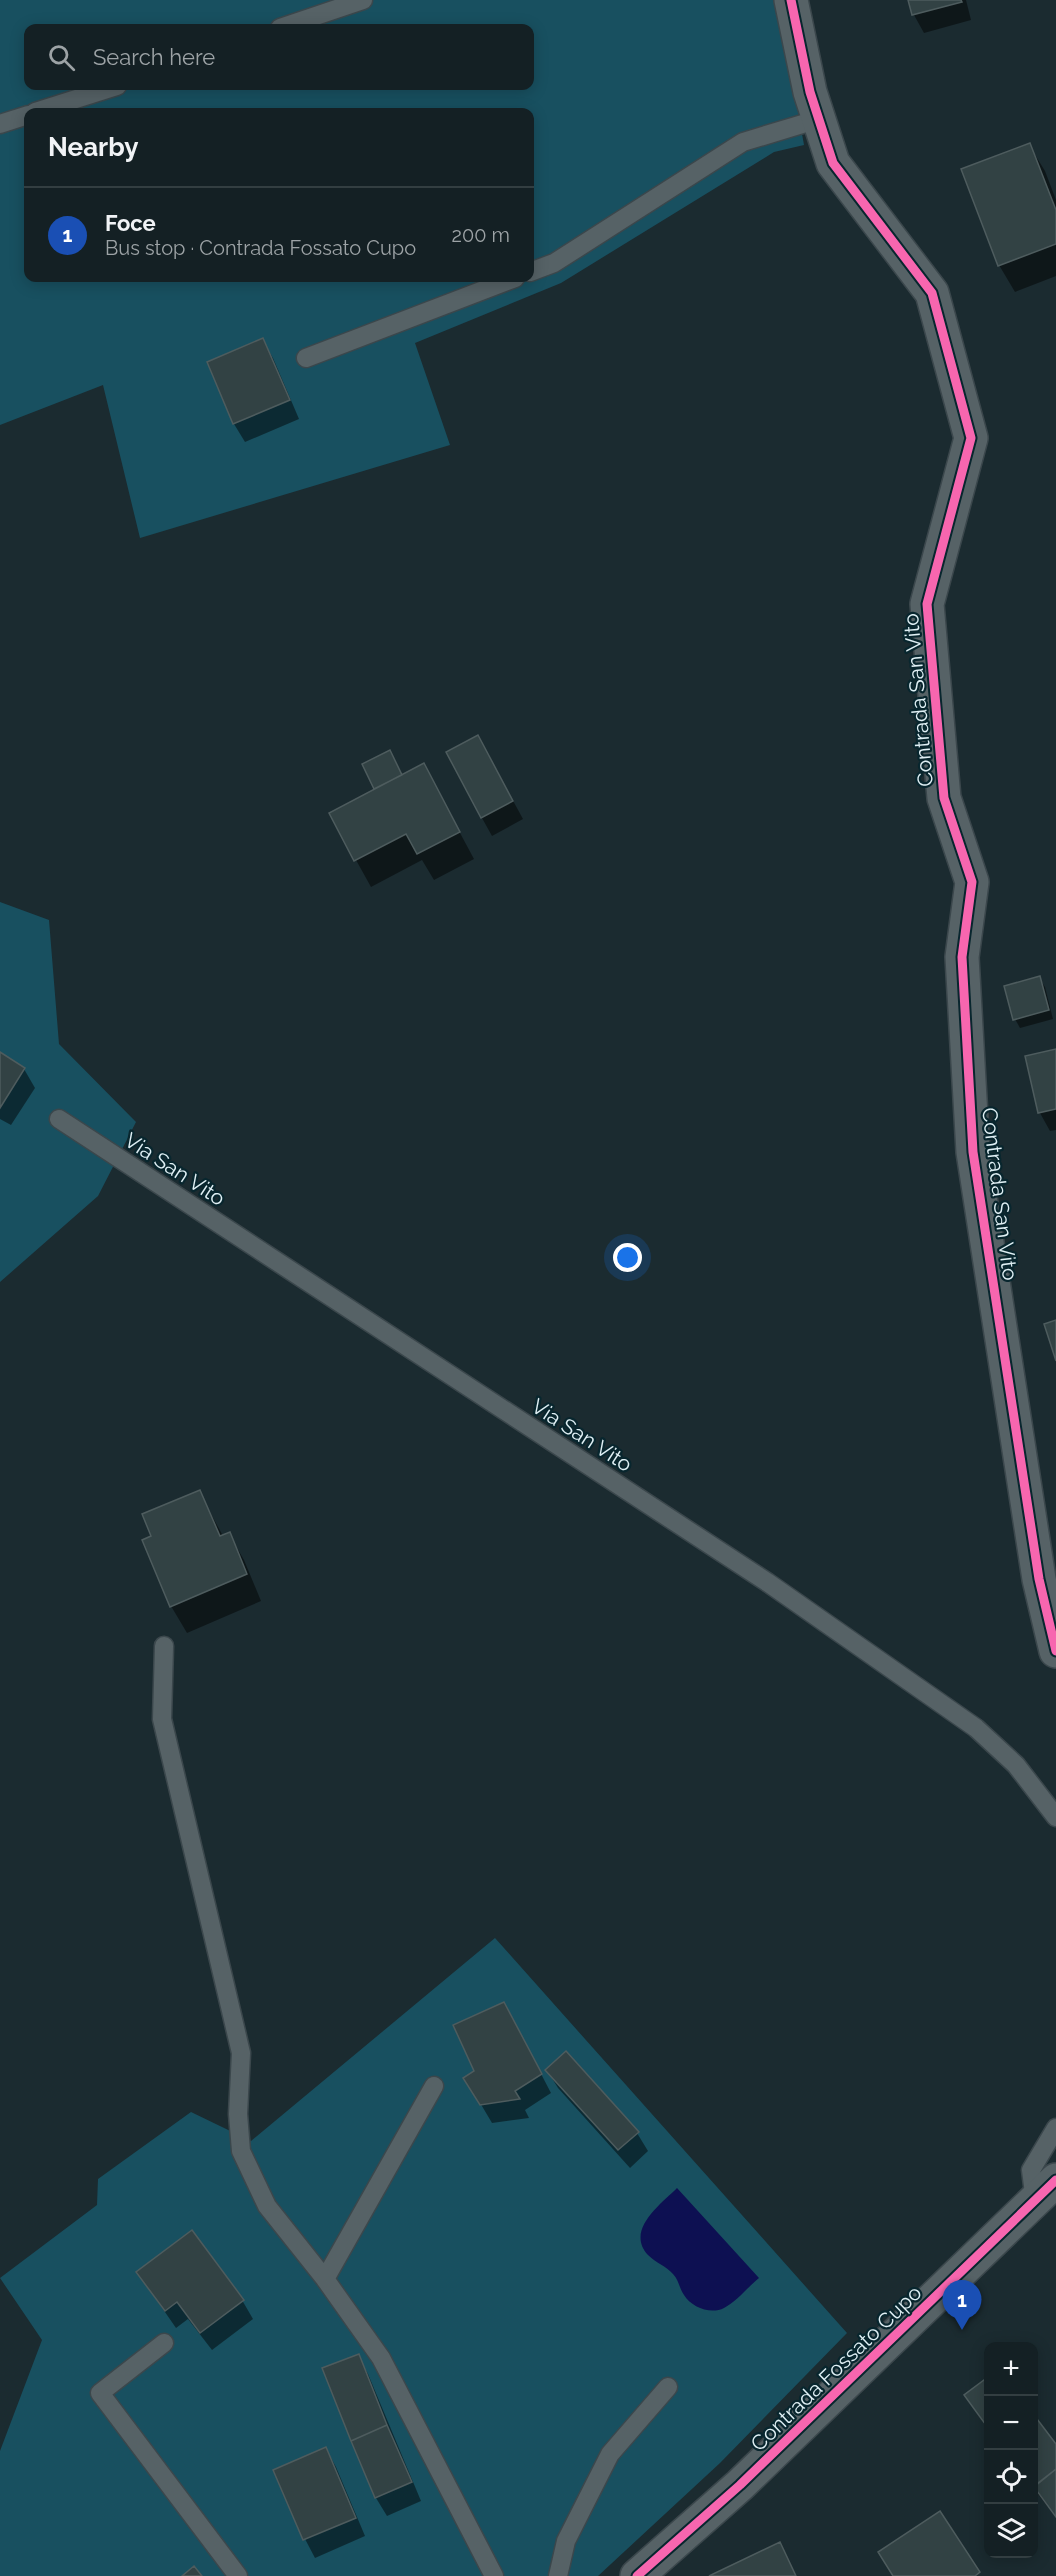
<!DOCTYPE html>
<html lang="en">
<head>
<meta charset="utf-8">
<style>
  :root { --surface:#142024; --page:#1d282c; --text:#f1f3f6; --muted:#9da3a6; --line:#333e41; --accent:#8c9099 }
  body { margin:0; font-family:Raleway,sans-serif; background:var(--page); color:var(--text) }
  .controls { position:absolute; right:18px; bottom:18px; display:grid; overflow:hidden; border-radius:12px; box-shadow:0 3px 15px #0003 }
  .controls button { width:54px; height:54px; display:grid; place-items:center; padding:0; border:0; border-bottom:2px solid var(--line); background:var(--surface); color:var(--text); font:30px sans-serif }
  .you { position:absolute; left:628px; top:1258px; width:21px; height:21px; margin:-15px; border:4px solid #fff; border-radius:50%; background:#1a73e8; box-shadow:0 0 0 9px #1a73e833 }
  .badge { display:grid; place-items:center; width:39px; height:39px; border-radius:50%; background:var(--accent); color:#fff; font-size:20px; font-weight:700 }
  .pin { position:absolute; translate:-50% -50px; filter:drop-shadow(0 2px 3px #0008) }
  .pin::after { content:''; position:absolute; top:32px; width:21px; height:18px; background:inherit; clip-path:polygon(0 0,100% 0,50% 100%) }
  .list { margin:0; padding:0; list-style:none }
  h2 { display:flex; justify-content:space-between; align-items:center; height:78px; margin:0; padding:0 24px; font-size:26px }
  h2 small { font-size:20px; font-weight:400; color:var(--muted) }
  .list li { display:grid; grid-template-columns:39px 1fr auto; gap:18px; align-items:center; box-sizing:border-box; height:96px; padding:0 24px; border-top:2px solid var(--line) }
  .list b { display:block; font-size:22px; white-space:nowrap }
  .list p { margin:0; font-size:20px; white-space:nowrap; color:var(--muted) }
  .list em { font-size:20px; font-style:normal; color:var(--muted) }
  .icon { flex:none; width:33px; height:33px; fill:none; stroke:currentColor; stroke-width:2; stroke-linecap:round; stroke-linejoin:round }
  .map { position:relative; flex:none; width:1056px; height:2576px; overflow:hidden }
  .search { position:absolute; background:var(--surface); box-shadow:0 3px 15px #0003; left:24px; top:24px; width:510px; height:66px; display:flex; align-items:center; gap:15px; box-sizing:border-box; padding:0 21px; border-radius:12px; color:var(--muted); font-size:22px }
  .panel { position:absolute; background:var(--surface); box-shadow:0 3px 15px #0003; left:24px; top:108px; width:510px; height:174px; border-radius:12px }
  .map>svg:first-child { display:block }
  .green { fill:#185060; fill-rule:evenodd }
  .water { fill:#0d1052 }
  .shadow { fill:#0007 }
  .building { fill:#324244; stroke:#4e5c5e; stroke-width:1.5 }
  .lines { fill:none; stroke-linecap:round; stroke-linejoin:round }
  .service-casing { stroke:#3b474c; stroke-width:21 }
  .minor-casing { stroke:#3b474c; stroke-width:36 }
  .service { stroke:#566266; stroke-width:18 }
  .minor { stroke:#566266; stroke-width:33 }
  .cycleway-casing { stroke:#08262e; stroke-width:13 }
  .cycleway { stroke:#f766af; stroke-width:9 }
  .labels { text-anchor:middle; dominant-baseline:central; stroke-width:4.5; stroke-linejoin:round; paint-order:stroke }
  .street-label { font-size:21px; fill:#e0f0f5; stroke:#08262e }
</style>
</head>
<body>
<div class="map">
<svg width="1056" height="2576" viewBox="0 0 1056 2576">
  <rect width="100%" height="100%" fill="#1b2b30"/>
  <path class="green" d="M0,0H778L804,145L774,152L561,283L415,343L450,445L140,538L103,385L0,425ZM28,28H530V86H28ZM28,112H530V278H28Z
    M0,902L49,920L59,1044L136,1122L98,1196L0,1282Z
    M495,1938L847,2333L720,2463L598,2576H0V2451L42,2340L0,2278L97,2205L98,2179L191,2112L251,2141Z"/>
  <path class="water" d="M677,2188L759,2278C748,2287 736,2302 724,2308C711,2315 691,2307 684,2295C679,2288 679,2280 673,2274C666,2266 656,2263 648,2255C625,2230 661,2204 677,2188Z"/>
  <path class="shadow" d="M910,0H966L971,20L924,33L914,15Z
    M1029,145L1045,171L1056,200V276L1015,292L999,265Z
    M262,340L273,358L299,419L245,442L234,424L209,363Z
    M488,755L523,819L492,836L482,818Z
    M364,765L402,776L438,792L474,859L434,880L422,860L371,887L356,860L377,790Z
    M1039,978L1045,987L1053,1019L1020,1028L1015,1019Z
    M1056,1050V1130L1050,1131L1040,1113L1026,1057Z
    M0,1054L24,1069L35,1088L11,1125L0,1119Z
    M199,1492L223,1536L229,1534L244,1560L261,1601L187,1633L171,1606L153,1537Z
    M514,2022L551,2093L525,2110L529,2118L492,2123L476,2096V2072Z
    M547,2070L637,2133L648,2151L630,2168L558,2088Z
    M138,2273L242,2300L253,2319L212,2350L188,2319L176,2328Z
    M358,2356L368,2374L421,2501L387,2516L376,2498L324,2369Z
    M988,2378V2430L966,2396Z
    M1034,2417L1056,2447V2517L1034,2489Z
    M326,2449L336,2467L365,2536L315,2558L305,2539L275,2470Z"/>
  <path class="building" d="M908,0H961L962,2L912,15Z
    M1030,143L1056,210V244L998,266L961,169Z
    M263,338L290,400L233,424L207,362Z
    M478,735L513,801L481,818L446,752Z
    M390,750L402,775L374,789L362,764Z
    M424,763L460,832L417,854L406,834L354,861L329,813Z
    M1040,976L1049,1010L1013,1020L1004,986Z
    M1056,1049V1109L1038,1113L1025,1056Z
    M0,1052L25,1068L0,1108Z
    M1056,1320V1361L1044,1324Z
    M200,1490L220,1536L230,1532L247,1574L170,1607L142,1540L151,1536L142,1514Z
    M504,2002L542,2074L515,2091L520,2099L480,2105L463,2078L474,2071L453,2025Z
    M566,2051L639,2132L618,2150L545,2070Z
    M192,2230L244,2300L200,2333L177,2302L165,2311L136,2272Z
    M359,2354L387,2425L351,2441L322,2368Z
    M988,2377V2428L964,2395Z
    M1034,2415L1056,2444V2469L1034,2486Z
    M387,2425L412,2482L375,2498L351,2441Z
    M326,2447L356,2518L303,2540L273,2470Z
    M1056,2469V2517L1034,2487Z
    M940,2511L980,2572L975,2576H893L878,2552Z
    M780,2542L796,2576H709Z
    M194,2566L202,2576H182Z"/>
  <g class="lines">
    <defs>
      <path id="service" d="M280,28L363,0
        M35,112L117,86
        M0,124L28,115
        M530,272L554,263L743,142L819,119
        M306,358L515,278
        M59,1119L767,1582L976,1728L1016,1765L1056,1817
        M164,1646L162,1719L241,2053L238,2114L241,2151L267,2206L325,2279L381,2358L494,2576
        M1035,2201L1031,2170L1056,2128
        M325,2279L434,2086
        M164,2343L100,2393L238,2576
        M558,2576L566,2541L610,2454L668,2387"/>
      <path id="minor" d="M791,0L810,92L833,163L932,293L971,438L927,604L944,798L972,882L962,957L973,1152L1039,1579L1056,1651
        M637,2576L740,2485L1056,2180"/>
    </defs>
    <use href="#service" class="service-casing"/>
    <use href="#minor" class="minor-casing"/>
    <use href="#service" class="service"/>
    <use href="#minor" class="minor"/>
    <defs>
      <path id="cycleway" d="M791,0L810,92L833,163L932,293L971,438L927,604L944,798L972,882L962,957L973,1152L1039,1579L1056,1651
        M637,2576L740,2485L1056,2180"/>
    </defs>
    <use href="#cycleway" class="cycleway-casing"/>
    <use href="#cycleway" class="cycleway"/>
  </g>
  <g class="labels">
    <g class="street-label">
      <text transform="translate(918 700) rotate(-95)">Contrada San Vito</text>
      <text transform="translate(175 1169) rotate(33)">Via San Vito</text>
      <text transform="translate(1000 1194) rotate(83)">Contrada San Vito</text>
      <text transform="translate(582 1435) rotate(33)">Via San Vito</text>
      <text transform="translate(836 2368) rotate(-44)">Contrada Fossato Cupo</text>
    </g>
  </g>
</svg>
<div class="controls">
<button>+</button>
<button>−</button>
<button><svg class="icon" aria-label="locate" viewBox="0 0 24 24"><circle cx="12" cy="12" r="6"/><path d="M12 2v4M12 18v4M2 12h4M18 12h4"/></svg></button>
<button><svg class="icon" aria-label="layers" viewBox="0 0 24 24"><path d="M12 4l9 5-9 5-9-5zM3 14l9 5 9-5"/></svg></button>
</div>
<div class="you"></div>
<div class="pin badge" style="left:962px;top:2330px;background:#1a4fb4">1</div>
<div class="search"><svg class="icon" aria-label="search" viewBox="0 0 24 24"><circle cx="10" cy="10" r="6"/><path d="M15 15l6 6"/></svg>Search here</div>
<section class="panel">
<h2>Nearby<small></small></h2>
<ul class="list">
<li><span class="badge" style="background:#1a4fb4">1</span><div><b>Foce</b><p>Bus stop · Contrada Fossato Cupo</p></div><em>200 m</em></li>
</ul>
</section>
</div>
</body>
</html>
